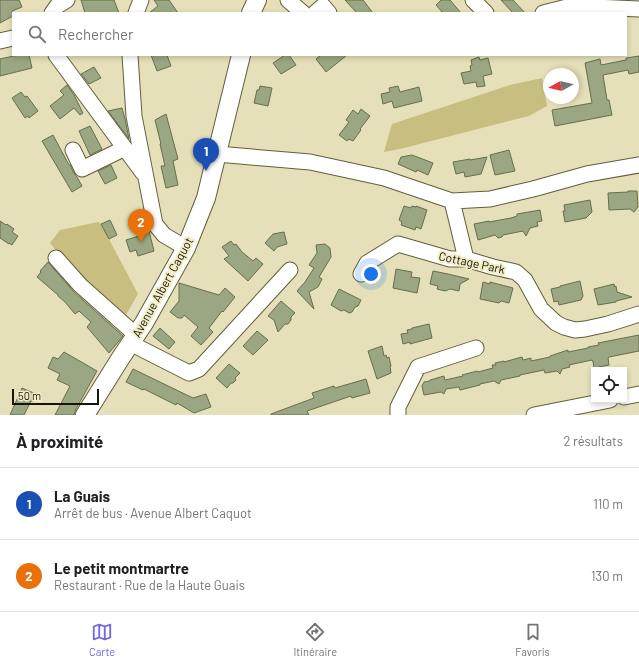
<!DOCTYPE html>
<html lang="fr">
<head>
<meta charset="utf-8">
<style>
  :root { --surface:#fff; --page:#f6f6f6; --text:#202124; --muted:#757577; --line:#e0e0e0; --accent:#6d67e1 }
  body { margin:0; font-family:Barlow,sans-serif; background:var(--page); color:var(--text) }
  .controls { position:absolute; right:12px; bottom:12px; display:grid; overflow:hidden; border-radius:0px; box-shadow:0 2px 6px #0003 }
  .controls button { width:36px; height:36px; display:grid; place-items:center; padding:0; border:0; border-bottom:1px solid var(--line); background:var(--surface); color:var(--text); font:20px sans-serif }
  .compass { position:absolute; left:543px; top:68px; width:36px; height:36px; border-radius:50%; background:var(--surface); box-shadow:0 2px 6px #0003; rotate:262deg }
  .scale { position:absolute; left:12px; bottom:10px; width:87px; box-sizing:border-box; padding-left:4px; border:2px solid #171507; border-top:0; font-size:11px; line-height:14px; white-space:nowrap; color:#171507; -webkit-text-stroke:3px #f2edc6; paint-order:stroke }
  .you { position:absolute; left:371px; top:274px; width:14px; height:14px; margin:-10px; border:3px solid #fff; border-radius:50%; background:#1a73e8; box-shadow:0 0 0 6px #1a73e833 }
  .badge { display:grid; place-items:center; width:26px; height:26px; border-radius:50%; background:var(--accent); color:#fff; font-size:13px; font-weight:700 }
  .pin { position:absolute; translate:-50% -33px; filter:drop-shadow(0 1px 2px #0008) }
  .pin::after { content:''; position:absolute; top:21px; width:14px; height:12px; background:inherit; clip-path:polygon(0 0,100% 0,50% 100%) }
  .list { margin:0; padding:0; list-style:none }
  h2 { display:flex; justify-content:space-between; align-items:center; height:52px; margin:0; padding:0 16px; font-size:17px }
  h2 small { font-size:13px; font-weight:400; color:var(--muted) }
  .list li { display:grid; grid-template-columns:26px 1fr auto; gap:12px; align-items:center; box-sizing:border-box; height:72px; padding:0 16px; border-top:1px solid var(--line) }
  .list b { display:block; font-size:15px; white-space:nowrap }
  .list p { margin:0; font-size:13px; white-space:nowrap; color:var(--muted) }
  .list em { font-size:13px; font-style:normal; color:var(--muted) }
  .icon { flex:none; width:22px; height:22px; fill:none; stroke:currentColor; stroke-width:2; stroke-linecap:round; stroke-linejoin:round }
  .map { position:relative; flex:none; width:639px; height:415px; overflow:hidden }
  .search { position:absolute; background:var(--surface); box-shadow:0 2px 6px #0003; left:12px; right:12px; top:12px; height:44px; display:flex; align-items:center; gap:10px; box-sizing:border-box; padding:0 14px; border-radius:0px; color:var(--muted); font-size:15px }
  .sheet { height:196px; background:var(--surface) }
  nav { display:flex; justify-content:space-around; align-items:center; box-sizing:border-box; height:56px; border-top:1px solid var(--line); background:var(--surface); font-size:11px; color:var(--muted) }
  nav a { display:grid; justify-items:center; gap:2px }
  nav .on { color:var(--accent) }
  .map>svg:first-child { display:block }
  .green { fill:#c7be7f }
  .building { fill:#9ba682; stroke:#656f4d }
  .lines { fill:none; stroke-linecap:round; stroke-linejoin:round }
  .minor-casing { stroke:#625e3a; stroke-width:17 }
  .major-casing { stroke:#625e3a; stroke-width:20 }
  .minor { stroke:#fff; stroke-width:15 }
  .major { stroke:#fff; stroke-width:18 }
  .labels { text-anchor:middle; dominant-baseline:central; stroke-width:4; stroke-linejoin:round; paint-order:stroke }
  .street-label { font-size:12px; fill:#171507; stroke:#f2edc6 }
</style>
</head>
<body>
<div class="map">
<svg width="639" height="415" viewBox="0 0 639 415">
  <rect width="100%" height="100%" fill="#e5e0b9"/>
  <path class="green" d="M542,78L547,106L529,116L400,149L384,152L392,124L510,85Z
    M98,222L101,224L138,294L123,320L80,280L50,243L60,230Z"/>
  <path class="building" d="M0,0H19L22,7L12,11L13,16L0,23Z
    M81,0H114L119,13H85Z
    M154,0H169L178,13H149L158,6Z
    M345,0H363L373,13H357Z
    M441,0H450L461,13H443L436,5Z
    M501,0H513L525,13H513Z
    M18,55H29L32,68L0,76V59Z
    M151,55H167L171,66L157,71Z
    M285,55H289L296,65L281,74L273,63Z
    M321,55H347L326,72L316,59Z
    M639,56V72L629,74L628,70L603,75L607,100H609L612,115L555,126L552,110L592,103L585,63L600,59L601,65L626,60V58Z
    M479,57L480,60L488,58L492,74L483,76L485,86L477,87L476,82L464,84L461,73L471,71L470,66L472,65L471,60Z
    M94,67L101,78L89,84L81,74Z
    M67,85L74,95L83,113L80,115L74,108L60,119L50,106L64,95L60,91Z
    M260,86L272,88L268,106L254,103L257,90H259Z
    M398,86L400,92L419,87L422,101L394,108L392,101L383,104L381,94L390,92L389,88Z
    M21,92L25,97L27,96L38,111L29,118L28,116L25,118L12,98Z
    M122,108L125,119L129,139L108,111Z
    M361,109L370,116L360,129L361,130L353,141L349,139L347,141L339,135L349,122L346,120L353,110L358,114Z
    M166,114L178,159L173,161L178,185L166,188L161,166H165L160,144H161L155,120Z
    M90,126L102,149L90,155L79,131Z
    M53,135L69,165H70L74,173L77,177L82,186L72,192L42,141Z
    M509,150L515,171L495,175L490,155Z
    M412,155L433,163L428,175L417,170L416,172L398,164L401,157Z
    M487,157L481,174L465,177L464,172L456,174L453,162L470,159V160Z
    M111,165L117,178L105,184L98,171Z
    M628,191H637L638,207L634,212L630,209L609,210L608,193L628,192Z
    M590,200L592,212L586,218L565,222L563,211H565L564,205Z
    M404,206L411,208L412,206L416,207V206L427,210L421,229L416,227L415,230L401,225L402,222L399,220Z
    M540,210L542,221L537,222L538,226L530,228L526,236L523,231L503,235L502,237L498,238L495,235L478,240L474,224L489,221V222L511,218L517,216V214Z
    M110,220L117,235L109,239L101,224Z
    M0,221L6,225L7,224L14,229L12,232L18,236L12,245L9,243V244L0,238Z
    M147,228L149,231L154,251L138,256L136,250L130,252L126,240L139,236L137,231Z
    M284,232L287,244L277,247L274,251L265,243L273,234Z
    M231,241L234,245L236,244L242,252L253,261L256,258L263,264L248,281L224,259L229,256L222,247Z
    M325,244L330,248L331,257L319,277L322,279L318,287L309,292L314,309L297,291L305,282L314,268L309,265L317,253L316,245Z
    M48,262L74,292L123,336L109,353L87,327L91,322L79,311L75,314L65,302L58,296V295L37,277L41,272L40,271Z
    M396,269L412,272L411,277L420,278L417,293L393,288Z
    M433,271L448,274L469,279L460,284L459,291L450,289L445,291L437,289L438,286L430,284Z
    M580,281L583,296L581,300L559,305L558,301L554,302L551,289L560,287V286Z
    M483,282L490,284V282L513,288L509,303L501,301L499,303L480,299Z
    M179,283L219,295L225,288L235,297L223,312L222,311L209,328L213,332L201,345L191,336L198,327L184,315L182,318H178L170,312L179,301Z
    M614,284L615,287L616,286L617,292L632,297L616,301V302L598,305L594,289Z
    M339,289L361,300L358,306L355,307L352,312L349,313L344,310L341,311L331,305Z
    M281,301L295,313L291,317V320L288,324H285L278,332L274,320L268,316Z
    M429,324L432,338L410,344V342L403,344L401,334L408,333L407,330L412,329V328Z
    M160,328L175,342L169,349L153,336Z
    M257,331L268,340L253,355L243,346Z
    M639,335V351L609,357L608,358L609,365L594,368L593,361H592V360L569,365L570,367L562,369L560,374L557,371L545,373L544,370L520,375V376L501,380L499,384L494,381L480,384V385L460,390L459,387L446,389L444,394L441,392L424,395L422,386L424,382L430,381V380L444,376L445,380L463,376L462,375L477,371L478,372L493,368L492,365H496L495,363L504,361V362L522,357L523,360L531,358V361L550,357V356L568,350V352L588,348V347L599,345L598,343Z
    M382,346L384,356L386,355L387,358L389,357L391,366H390L391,373L377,379L368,351Z
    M64,352L97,371L76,409L74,415H55L70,386L57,380L60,374L48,368L53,357L58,359Z
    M229,364L240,373L235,378L236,380L233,383H231L227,388L216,378Z
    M133,369L193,398L206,394L211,407L194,413L177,403L176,405L144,389L143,390L126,382Z
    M366,379L370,393L352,398L351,396L307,411L309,415H271V414L314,398L312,393L334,386L335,388Z
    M22,388L36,394L32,402L31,401L24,415H10Z"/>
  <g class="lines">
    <defs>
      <path id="minor" d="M288,0L303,13
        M473,0L486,13
        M52,13L57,6L67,0
        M136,13L141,0
        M315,13L323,6L329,13
        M543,13L571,6L639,9
        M0,41L13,38
        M56,55L143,173
        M130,55L134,116L155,224L164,235L186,248
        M73,150L82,169L125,148
        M217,154L310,162L384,178L452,201L490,199L533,189L587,174L639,165
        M452,201L466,259
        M56,258L80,285L136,335
        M361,274L367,263L398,244L450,259H466L493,267L516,272L525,280L541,309L556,323L564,327L575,330L585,329L608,324L639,314
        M130,343L189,373L199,369L290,270
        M624,397L639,394
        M398,415V407L418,367L476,348
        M534,415L610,400"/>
      <path id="major" d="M251,13L257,0
        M85,415L120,359L144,323L186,248L206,198L241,55"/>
    </defs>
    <use href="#minor" class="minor-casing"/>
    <use href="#major" class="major-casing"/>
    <use href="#minor" class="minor"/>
    <use href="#major" class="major"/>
  </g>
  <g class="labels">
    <g class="street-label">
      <text transform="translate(472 262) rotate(12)">Cottage Park</text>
      <text transform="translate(162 287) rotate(-61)">Avenue Albert Caquot</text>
    </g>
  </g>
</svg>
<div class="controls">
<button><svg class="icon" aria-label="locate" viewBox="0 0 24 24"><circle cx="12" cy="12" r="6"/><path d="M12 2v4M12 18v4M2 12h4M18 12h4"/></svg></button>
</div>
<svg class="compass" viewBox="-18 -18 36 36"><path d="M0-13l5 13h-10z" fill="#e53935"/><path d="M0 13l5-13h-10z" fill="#757577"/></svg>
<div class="scale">50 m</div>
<div class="you"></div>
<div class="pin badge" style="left:206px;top:171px;background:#1a4fb4">1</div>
<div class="pin badge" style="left:141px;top:242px;background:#e8710a">2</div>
<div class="search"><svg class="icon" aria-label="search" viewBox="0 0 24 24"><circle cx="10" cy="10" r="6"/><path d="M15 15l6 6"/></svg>Rechercher</div>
</div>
<section class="sheet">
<h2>À proximité<small>2 résultats</small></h2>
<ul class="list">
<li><span class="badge" style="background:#1a4fb4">1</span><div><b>La Guais</b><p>Arrêt de bus · Avenue Albert Caquot</p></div><em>110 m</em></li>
<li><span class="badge" style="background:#e8710a">2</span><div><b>Le petit montmartre</b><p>Restaurant · Rue de la Haute Guais</p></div><em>130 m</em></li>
</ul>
</section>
<nav>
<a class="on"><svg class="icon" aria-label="map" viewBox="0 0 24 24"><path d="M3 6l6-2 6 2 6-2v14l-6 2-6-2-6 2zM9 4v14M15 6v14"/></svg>Carte</a>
<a><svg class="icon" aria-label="directions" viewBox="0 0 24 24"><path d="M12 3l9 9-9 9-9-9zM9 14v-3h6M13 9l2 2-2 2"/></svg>Itinéraire</a>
<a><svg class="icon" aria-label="saved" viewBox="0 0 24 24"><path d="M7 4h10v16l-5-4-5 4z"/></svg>Favoris</a>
</nav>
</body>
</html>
